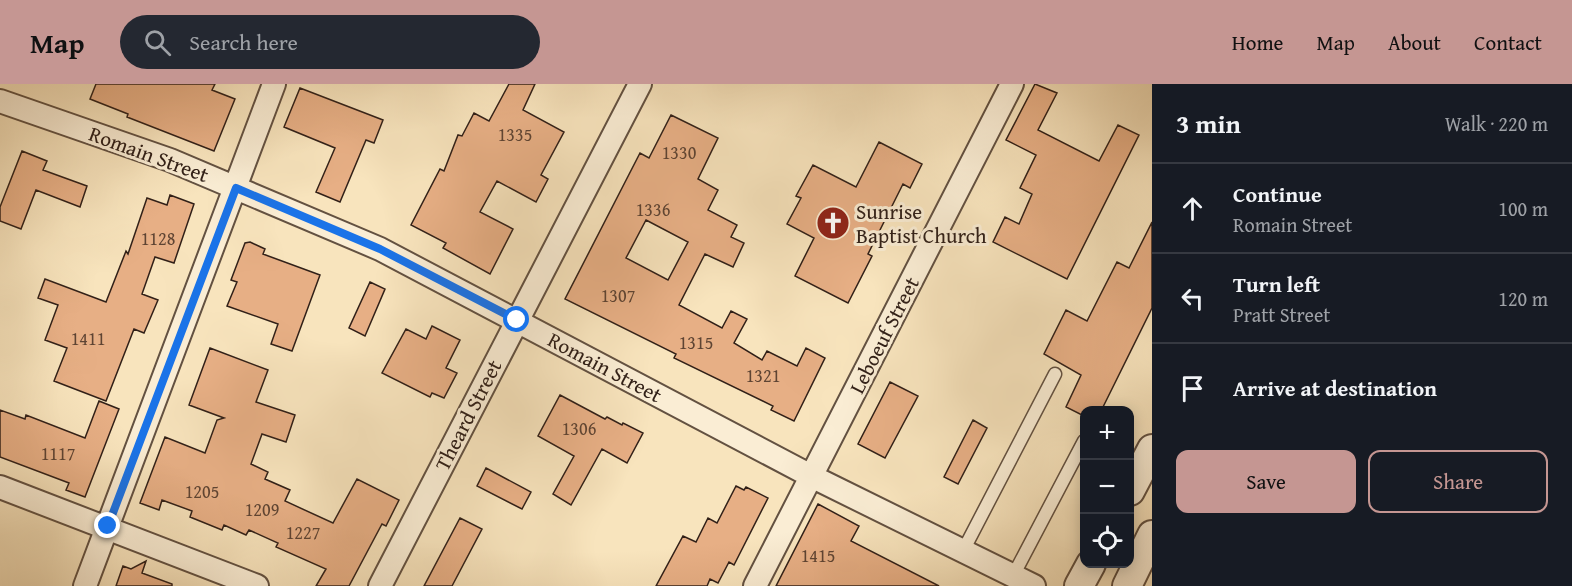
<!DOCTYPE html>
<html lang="en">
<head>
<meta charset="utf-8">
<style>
  :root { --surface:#171b24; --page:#242831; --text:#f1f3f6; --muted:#9ea1a6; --line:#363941; --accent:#c59692 }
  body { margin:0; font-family:"Gentium Book Plus",serif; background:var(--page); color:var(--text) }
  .controls { position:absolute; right:18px; bottom:18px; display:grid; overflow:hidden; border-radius:12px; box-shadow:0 3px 15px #0003 }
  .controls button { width:54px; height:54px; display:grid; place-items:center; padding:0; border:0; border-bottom:2px solid var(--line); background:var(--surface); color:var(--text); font:30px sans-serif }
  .stop { position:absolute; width:18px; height:18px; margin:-14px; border:4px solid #1a73e8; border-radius:50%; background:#fff }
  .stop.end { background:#1a73e8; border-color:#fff; box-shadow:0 2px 6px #0008 }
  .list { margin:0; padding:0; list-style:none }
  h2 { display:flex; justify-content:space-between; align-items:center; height:78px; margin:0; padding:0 24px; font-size:26px }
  h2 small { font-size:20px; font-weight:400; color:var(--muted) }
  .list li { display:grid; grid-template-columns:39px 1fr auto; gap:18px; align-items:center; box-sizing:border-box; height:90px; padding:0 24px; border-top:2px solid var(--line) }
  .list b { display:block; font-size:22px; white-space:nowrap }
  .list p { margin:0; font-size:20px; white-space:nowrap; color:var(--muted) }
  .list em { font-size:20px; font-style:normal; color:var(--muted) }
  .actions { display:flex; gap:12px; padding:18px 24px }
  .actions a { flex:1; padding:14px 0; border:2px solid var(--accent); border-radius:12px; text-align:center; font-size:21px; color:var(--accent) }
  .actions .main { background:var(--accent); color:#111 }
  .icon { flex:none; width:33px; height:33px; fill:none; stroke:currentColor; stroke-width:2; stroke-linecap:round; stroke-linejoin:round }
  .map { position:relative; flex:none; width:1152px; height:502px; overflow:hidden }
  header { display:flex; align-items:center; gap:36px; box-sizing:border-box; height:84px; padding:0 30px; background:var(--accent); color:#111 }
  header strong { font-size:28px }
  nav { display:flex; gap:33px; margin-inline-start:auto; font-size:21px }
  .search { width:420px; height:54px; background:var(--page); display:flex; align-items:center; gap:15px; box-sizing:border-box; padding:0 21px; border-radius:33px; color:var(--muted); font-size:22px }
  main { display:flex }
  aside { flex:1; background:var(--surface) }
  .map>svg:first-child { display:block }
  .building { fill:#e7af85; stroke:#312018; stroke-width:1.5; fill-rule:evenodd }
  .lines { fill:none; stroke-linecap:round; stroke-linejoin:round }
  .service-casing { stroke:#635141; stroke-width:15 }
  .minor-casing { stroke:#635141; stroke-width:26 }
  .tertiary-casing { stroke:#635141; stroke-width:32 }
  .service { stroke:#faedd4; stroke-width:12 }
  .minor { stroke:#faedd4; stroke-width:22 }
  .tertiary { stroke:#faedd4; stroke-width:28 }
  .route { stroke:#1a73e8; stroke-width:8 }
  .labels { text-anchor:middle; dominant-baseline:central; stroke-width:6; stroke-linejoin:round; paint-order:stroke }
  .number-label { font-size:18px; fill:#5e4433 }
  .street-label { font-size:21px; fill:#312018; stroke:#faedd4 }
  .poi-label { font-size:21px; fill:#312018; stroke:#faedd4; text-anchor:start }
</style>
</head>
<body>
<header>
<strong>Map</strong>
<div class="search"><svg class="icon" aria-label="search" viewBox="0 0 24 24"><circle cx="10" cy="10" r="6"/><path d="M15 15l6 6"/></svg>Search here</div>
<nav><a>Home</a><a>Map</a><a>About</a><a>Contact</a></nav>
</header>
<main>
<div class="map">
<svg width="1152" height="502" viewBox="0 0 1152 502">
  <rect width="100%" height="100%" fill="#f8e4bd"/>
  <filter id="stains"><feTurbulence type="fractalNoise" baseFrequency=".00333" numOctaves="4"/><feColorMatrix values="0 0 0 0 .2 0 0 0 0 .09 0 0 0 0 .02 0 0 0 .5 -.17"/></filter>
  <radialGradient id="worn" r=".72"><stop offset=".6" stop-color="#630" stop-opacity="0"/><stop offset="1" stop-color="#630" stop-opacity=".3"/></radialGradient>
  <path class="building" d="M96,0H215L212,6L235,15L214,67L127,33L128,30L90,15Z
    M509,0H535L523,26L564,48L541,91L548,95L536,118L497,97L480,128L513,145L490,190L443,164L446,159L411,141L440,85L444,87L458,51L462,52L474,29L489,37Z
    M1035,0L1057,9L1038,46L1099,77L1118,41L1139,51L1067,195L993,158L1005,133L1019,140L1032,110L1020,104L1036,71L1006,56Z
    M300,4L383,36L374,59L366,56L340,118L316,108L335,64L284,43Z
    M671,31L718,54L698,95L718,106L708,126L737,141L731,153L744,159L733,183L705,170L679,221L722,244L731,227L747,235L734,259L762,276L767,267L797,282L806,264L825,274L794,337L771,326L773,322L674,274L676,270L565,215L640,69L649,74ZM646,136L688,158L668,196L626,174Z
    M879,58L922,80L910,104L903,100L868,170L872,172L848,219L795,192L814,154L787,140L801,114L796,112L813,81L856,103Z
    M22,67L47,77L43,86L87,102L80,123L36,106L21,145L0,137V123Z
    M170,111L194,120L174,179L155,173L142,210L158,216L144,249L134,245L106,317L54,297L67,264L45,256L58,221L38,214L45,195L106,218L126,167L128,170L147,114L167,121Z
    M1152,138V224L1101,327H1084V332L1066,323L1081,291L1044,270L1066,226L1087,237L1117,178L1129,184Z
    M250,158L265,165L263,170L320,191L292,267L271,260L278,240L227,222L237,198L231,196L245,159Z
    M370,198L385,205L365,252L349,244Z
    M432,242L460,256L446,284L457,289L444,314L432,309L430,313L382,289L406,245L426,255Z
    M210,264L268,286L256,318L295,331L286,358L262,350L251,380L268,388L265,395L290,406L285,417L333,439L357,395L399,416L386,442L382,440L349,502H316L326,485L276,463L278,459L249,446L246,451L224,441L222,446L190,433L192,427L162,416L159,426L140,419L165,353L205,369L217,336L224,334L189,321Z
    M890,298L918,312L885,374L858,360Z
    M560,311L605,335L607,333L622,341L623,339L643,349L627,379L602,365L571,421L553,410L574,372L538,352Z
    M99,317L119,325L85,413L66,406L69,399L0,373V326L25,335L26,331L85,354Z
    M973,336L987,344L958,400L944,393Z
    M486,384L531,408L522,425L477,402Z
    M736,402L744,406L746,403L768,414L734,481L729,478L718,499L710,495L707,502H656L683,452L696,458L708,434L717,439Z
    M818,420L859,442L851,457L939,502H776Z
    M460,434L482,445L452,502H424Z
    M146,477L142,489L172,500V502H116L123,482L131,485Z"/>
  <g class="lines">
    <defs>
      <path id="service" d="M963,467L1055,290
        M1013,492L1084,357"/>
      <path id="minor" d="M0,17L170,76L380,165L811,392L1034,502
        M0,403L257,502
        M85,502L274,0
        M380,502L640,0
        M755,502L1012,0"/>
      <path id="tertiary" d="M1130,407L1152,365
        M1079,502L1091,480
        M1127,502L1152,451"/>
    </defs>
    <use href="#service" class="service-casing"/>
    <use href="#minor" class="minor-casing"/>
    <use href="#tertiary" class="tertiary-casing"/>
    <use href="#service" class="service"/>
    <use href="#minor" class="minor"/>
    <use href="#tertiary" class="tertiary"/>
  </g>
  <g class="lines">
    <path class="route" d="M108,442L236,104L380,165L517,236"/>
  </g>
  <defs>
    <symbol id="church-disc" viewBox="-11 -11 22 22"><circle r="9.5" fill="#8f2418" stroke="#faedd4"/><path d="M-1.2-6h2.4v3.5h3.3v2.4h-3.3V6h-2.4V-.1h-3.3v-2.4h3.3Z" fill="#fff"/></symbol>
  </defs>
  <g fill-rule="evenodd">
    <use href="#church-disc" x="814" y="120" width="38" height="38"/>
  </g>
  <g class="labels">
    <g class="number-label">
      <text x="515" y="50">1335</text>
      <text x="679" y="68">1330</text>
      <text x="653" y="125">1336</text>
      <text x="158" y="154">1128</text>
      <text x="618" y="211">1307</text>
      <text x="88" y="254">1411</text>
      <text x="696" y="258">1315</text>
      <text x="763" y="291">1321</text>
      <text x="579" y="344">1306</text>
      <text x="58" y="369">1117</text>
      <text x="202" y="407">1205</text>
      <text x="262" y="425">1209</text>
      <text x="303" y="448">1227</text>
      <text x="818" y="471">1415</text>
    </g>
    <g class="street-label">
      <text transform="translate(149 70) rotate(20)">Romain Street</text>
      <text transform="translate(884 251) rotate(-63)">Leboeuf Street</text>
      <text transform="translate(605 283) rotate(28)">Romain Street</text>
      <text transform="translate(468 331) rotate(-63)">Theard Street</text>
    </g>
    <g class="poi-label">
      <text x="856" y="127">Sunrise<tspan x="856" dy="24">Baptist Church</tspan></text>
    </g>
  </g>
  <rect width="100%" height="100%" filter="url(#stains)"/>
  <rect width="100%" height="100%" fill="url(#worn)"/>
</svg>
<div class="controls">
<button>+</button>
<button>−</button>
<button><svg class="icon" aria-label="locate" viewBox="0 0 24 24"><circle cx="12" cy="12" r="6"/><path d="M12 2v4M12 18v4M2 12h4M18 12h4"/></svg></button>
</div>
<div class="stop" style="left:517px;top:236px"></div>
<div class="stop end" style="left:108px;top:442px"></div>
</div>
<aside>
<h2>3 min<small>Walk · 220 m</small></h2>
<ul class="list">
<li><svg class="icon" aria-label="ahead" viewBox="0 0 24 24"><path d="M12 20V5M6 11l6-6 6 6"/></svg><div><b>Continue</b><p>Romain Street</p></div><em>100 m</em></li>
<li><svg class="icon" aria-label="left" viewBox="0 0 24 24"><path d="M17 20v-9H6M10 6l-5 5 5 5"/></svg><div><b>Turn left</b><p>Pratt Street</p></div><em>120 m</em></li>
<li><svg class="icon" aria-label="arrive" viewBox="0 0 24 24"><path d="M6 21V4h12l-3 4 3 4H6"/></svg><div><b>Arrive at destination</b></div></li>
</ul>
<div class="actions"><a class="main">Save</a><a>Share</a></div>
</aside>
</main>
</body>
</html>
